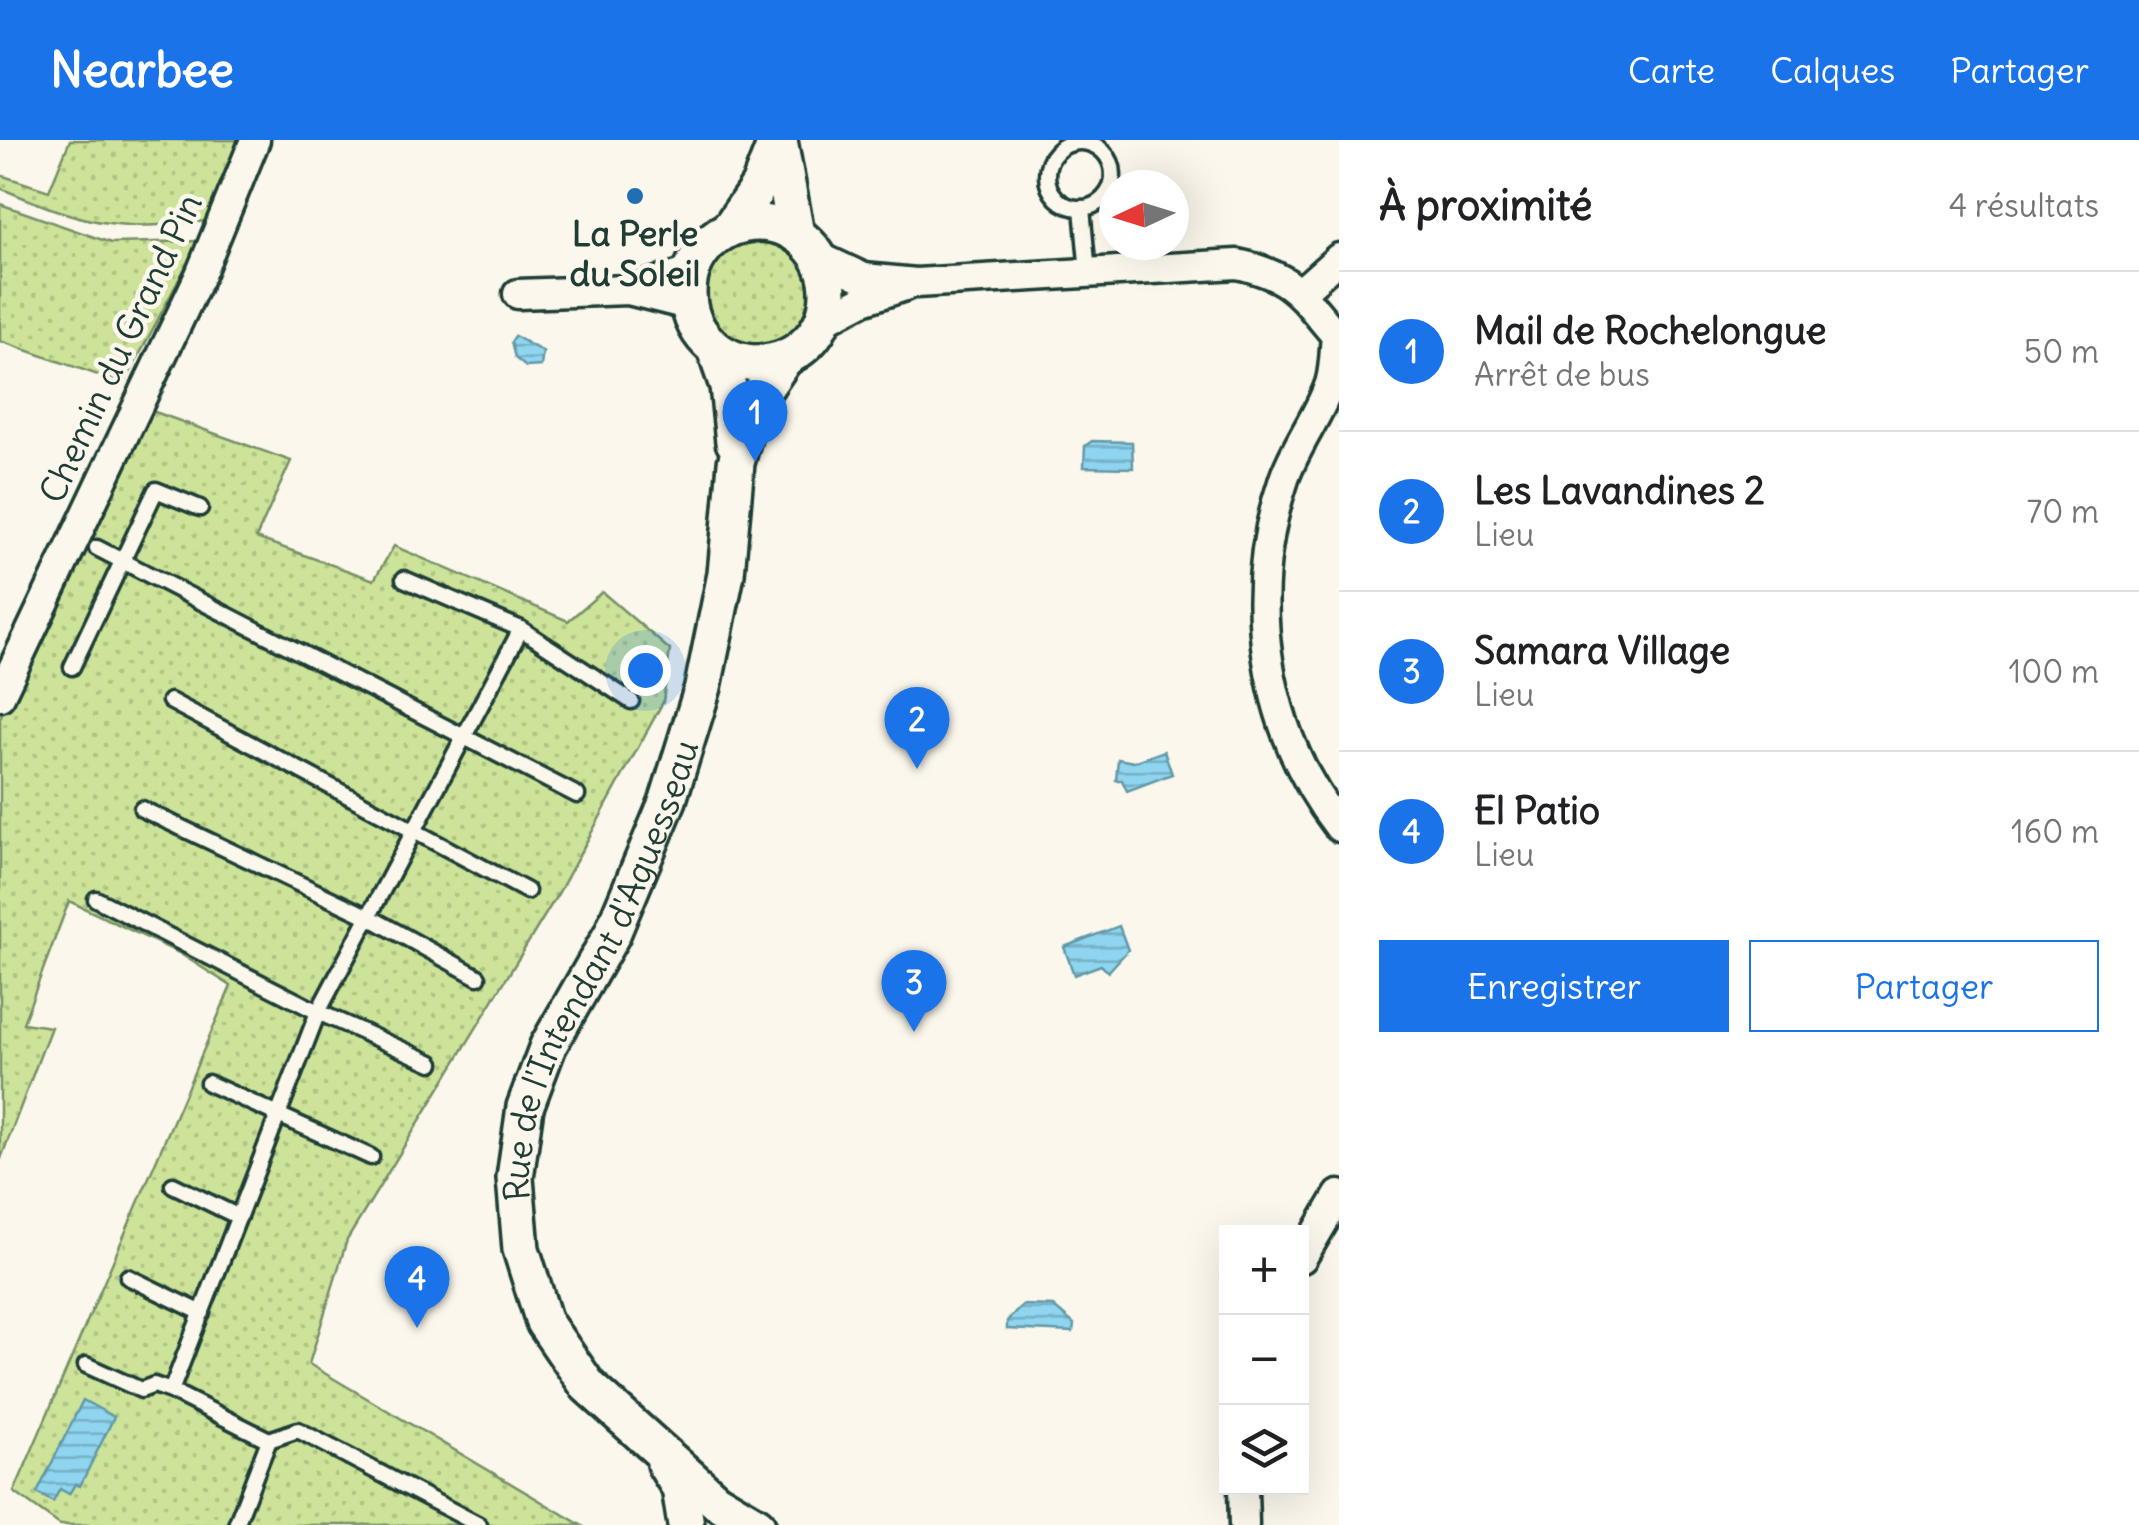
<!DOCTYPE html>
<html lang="fr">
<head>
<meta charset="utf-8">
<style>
  :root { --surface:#fff; --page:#f2f2f2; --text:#202124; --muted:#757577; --line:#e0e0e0; --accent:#1a73e8 }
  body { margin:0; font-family:Delius,sans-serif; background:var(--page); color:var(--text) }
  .controls { position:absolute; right:30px; bottom:30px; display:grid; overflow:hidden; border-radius:0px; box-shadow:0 10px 40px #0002 }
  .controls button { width:90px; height:90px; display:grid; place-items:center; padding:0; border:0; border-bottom:2px solid var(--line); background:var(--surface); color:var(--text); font:50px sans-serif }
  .compass { position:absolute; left:1099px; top:30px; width:90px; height:90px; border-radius:50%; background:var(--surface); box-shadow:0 10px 40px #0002; rotate:266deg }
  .you { position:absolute; left:645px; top:530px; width:35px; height:35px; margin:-25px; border:8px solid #fff; border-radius:50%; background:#1a73e8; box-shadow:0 0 0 15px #1a73e833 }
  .badge { display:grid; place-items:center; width:65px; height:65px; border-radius:50%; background:var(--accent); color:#fff; font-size:32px; font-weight:700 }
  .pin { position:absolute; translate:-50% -82px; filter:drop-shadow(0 2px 5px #0008) }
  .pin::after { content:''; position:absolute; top:52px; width:35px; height:30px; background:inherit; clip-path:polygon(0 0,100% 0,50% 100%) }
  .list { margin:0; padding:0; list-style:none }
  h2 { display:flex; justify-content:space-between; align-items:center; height:130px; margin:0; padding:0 40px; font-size:42px }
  h2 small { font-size:32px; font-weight:400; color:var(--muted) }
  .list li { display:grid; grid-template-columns:65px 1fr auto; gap:30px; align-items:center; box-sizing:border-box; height:160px; padding:0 40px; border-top:2px solid var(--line) }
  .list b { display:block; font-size:38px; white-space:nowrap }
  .list p { margin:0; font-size:32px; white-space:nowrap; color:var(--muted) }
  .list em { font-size:32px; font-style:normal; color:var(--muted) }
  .actions { display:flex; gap:20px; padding:30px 40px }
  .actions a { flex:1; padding:22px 0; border:2px solid var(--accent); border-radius:0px; text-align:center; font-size:35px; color:var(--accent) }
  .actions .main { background:var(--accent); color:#fff }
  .icon { flex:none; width:55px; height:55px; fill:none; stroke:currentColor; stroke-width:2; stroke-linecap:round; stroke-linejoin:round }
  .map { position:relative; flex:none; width:1339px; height:1385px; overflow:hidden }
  header { display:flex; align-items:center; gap:60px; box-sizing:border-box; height:140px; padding:0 50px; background:var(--accent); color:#fff }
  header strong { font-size:48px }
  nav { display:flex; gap:55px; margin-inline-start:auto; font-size:35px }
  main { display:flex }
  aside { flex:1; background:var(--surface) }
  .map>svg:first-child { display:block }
  .grass { fill:url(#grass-dots); stroke:#769066; stroke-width:2.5 }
  .water { fill:url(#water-rules); stroke:#6298a5; stroke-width:2.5 }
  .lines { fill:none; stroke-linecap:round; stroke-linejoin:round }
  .service-casing { stroke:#1f3d34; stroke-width:21 }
  .minor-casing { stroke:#1f3d34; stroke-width:35 }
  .tertiary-casing { stroke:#1f3d34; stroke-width:42 }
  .service { stroke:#fbf7ec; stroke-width:14 }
  .minor { stroke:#fbf7ec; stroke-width:28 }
  .tertiary { stroke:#fbf7ec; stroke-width:35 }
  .poi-dot { fill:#1f6fb2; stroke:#fbf7ec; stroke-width:4 }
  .labels { text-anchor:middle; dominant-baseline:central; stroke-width:9; stroke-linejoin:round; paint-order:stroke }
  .poi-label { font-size:35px; font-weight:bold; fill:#1f3d34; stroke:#fbf7ec }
  .street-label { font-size:35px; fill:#1f3d34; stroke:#fbf7ec }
</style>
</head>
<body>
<header>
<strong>Nearbee</strong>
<nav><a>Carte</a><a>Calques</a><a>Partager</a></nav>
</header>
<main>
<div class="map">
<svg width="1339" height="1385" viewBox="0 0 1339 1385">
  <defs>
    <pattern id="grass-dots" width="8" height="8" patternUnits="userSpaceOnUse" patternTransform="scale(2.5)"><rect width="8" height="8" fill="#cde399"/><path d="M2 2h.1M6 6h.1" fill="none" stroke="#b0c484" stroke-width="1.8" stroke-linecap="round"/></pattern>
    <pattern id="water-rules" width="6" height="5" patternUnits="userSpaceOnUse" patternTransform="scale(2.5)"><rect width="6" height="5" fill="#8fd5f0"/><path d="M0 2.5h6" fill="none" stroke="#74aec3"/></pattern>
  </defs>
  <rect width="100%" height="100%" fill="#fbf7ec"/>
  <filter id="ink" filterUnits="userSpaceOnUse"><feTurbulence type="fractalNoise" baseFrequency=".01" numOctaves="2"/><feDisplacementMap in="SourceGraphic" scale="20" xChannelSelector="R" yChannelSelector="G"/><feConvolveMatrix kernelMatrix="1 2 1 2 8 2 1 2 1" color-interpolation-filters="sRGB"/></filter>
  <g filter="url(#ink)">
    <path class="grass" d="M70,0H240L206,81C115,92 83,83 0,48V35L49,51Z
      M0,64L111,103L199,101L124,244L0,201Z
      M703 153a53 53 0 1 1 106 0a53 53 0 1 1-106 0Z
      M141,267L291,321L256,398L374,440L394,406L568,481L602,452L670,510L663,562L559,752L347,1100L309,1224L581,1385H60L14,1352L231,846L179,813L69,761L23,883L51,887L0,1021V578Z"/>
    <path class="water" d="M515,196L543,212L541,226L526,227L515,218L511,202Z
      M1092,301L1132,302L1133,328L1084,327L1085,306Z
      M1164,611L1172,634L1127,651L1122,640H1116L1118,619L1134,622Z
      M1119,786L1128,810L1108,832L1101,825L1074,835L1064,807Z
      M1023,1165L1053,1166L1074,1184L1073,1192L1007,1189V1181Z
      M83,1260L114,1277L80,1346L75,1344L69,1354L60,1349L53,1362L37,1353Z"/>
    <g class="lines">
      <defs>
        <path id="service" d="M1047 35a33 33 0 1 1 66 0a33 33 0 1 1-66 0Z
          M1082,68L1088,133
          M97,408L577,655
          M404,439L521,489L631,561
          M72,527L156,350L200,368
          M170,561L527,751
          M142,669L369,777L478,837
          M96,759L318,872L432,923
          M208,943L371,1017
          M173,1045L239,1077
          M128,1137L202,1173
          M86,1225L141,1250L154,1245L171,1251
          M269,1300L298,1290L479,1385
          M236,1385L269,1300L171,1251L318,872L521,489"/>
        <path id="minor" d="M819,117L864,138L916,143L1237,124C1295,136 1302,157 1339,199
          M634,149L691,132
          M1302,151L1339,118
          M518,154L628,150L688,165
          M823,181L863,160L905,146
          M1336,196C1334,213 1335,234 1328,249C1316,280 1295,307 1284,339C1244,456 1263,589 1339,687
          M0,556L200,135L255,0
          M1302,1118L1339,1055
          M1243,1348L1244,1385"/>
        <g id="tertiary">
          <path d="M779,1L796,94"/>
          <circle cx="758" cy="153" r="70"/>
          <path d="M730,88L759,46L777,0"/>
          <path d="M715,209L728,246L734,302"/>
          <path d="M665,1324L680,1348L686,1385"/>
          <path id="s1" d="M757,1385L715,1360L588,1246L544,1182L521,1109L515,1038L525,967L548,906L612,794L668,660L703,547L726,434L736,323L751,268L785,218"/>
        </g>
      </defs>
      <use href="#service" class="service-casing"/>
      <use href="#minor" class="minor-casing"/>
      <use href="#tertiary" class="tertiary-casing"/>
      <use href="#service" class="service"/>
      <use href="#minor" class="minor"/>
      <use href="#tertiary" class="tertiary"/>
    </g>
  </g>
  <circle class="poi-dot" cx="635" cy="56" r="10"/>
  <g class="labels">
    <g class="poi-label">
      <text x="635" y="93">La Perle<tspan x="635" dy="40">du Soleil</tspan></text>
    </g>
    <g class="street-label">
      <text transform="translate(120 208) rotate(-65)">Chemin du Grand Pin</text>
      <text stroke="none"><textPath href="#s1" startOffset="670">Rue de l'Intendant d'Aguesseau</textPath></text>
    </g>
  </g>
</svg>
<div class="controls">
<button>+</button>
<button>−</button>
<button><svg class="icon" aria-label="layers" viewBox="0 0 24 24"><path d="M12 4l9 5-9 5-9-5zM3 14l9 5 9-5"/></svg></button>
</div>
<svg class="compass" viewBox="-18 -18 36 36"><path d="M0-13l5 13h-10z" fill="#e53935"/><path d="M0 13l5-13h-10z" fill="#757577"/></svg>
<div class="you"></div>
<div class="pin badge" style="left:755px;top:322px">1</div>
<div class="pin badge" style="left:917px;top:629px">2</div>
<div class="pin badge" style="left:914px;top:892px">3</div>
<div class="pin badge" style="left:417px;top:1188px">4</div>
</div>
<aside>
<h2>À proximité<small>4 résultats</small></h2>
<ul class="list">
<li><span class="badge">1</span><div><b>Mail de Rochelongue</b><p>Arrêt de bus</p></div><em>50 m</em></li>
<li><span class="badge">2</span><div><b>Les Lavandines 2</b><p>Lieu</p></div><em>70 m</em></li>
<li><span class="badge">3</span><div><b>Samara Village</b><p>Lieu</p></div><em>100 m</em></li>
<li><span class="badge">4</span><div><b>El Patio</b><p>Lieu</p></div><em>160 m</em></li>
</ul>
<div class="actions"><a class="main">Enregistrer</a><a>Partager</a></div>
</aside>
</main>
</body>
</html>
